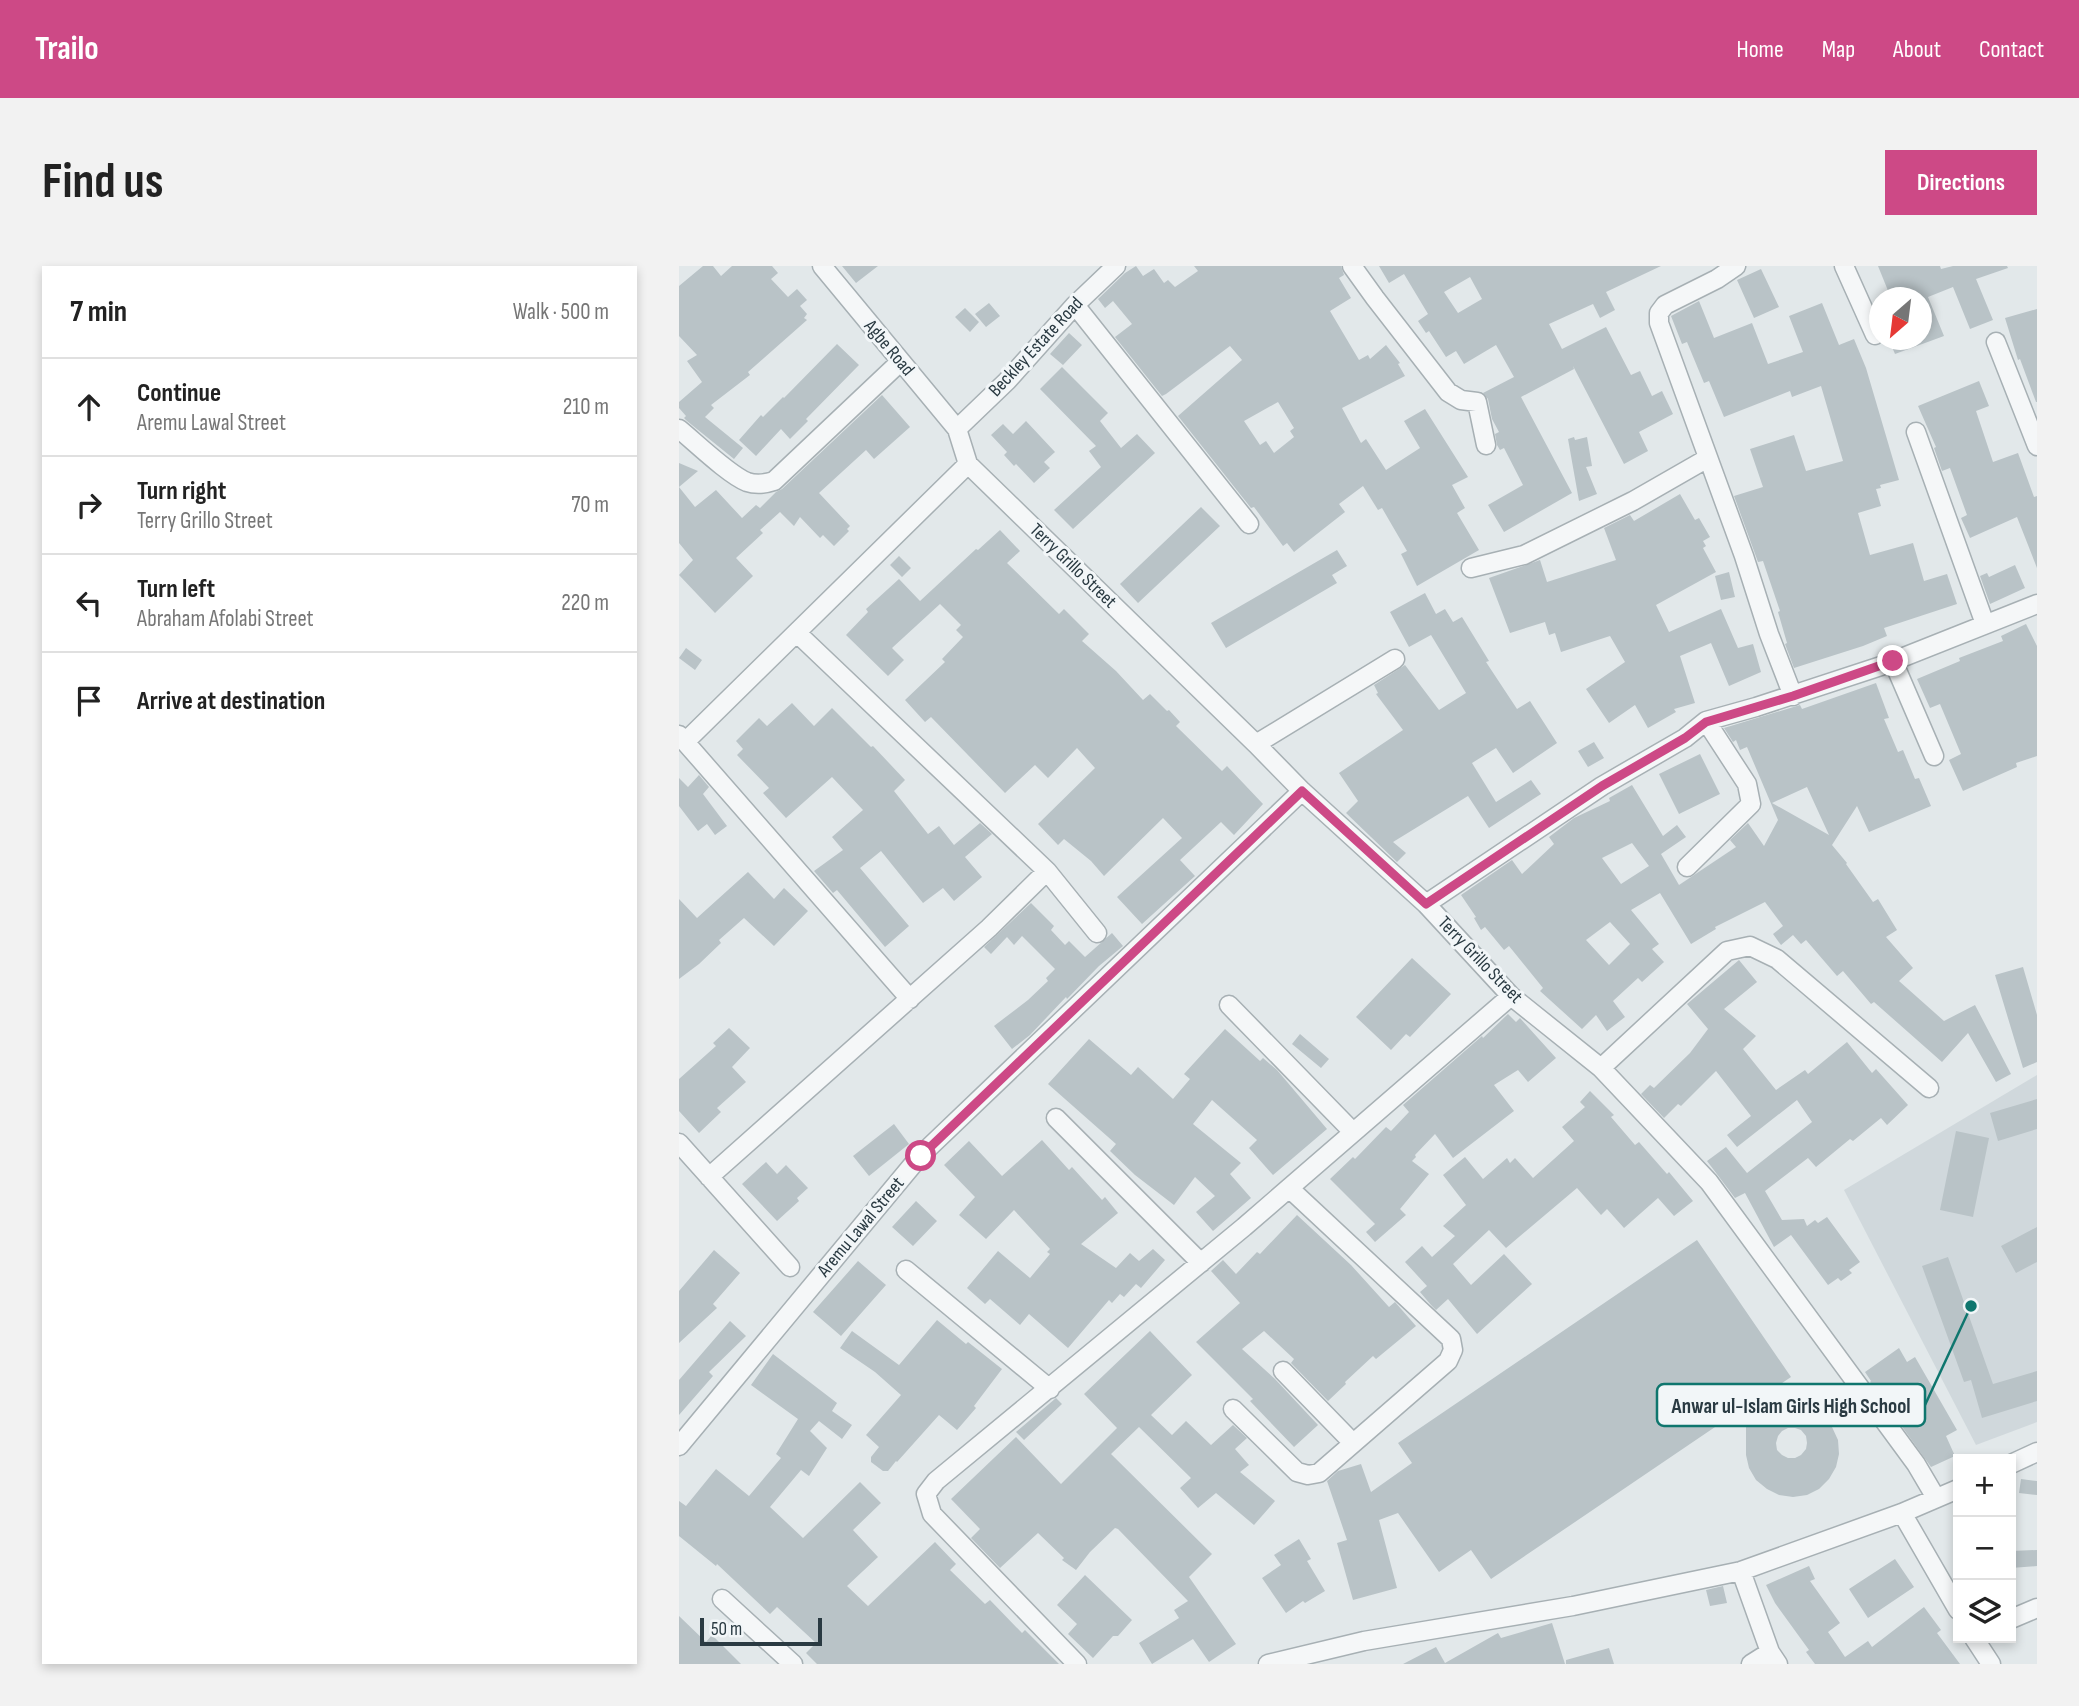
<!DOCTYPE html>
<html lang="en">
<head>
<meta charset="utf-8">
<style>
  :root { --surface:#fff; --page:#f2f2f2; --text:#222; --muted:#767676; --line:#e0e0e0; --accent:#cd4986 }
  body { margin:0; font-family:"Sofia Sans Condensed",sans-serif; background:var(--page); color:var(--text) }
  .controls { position:absolute; right:21px; bottom:21px; display:grid; overflow:hidden; border-radius:0px; box-shadow:0 4px 10px #0003 }
  .controls button { width:63px; height:63px; display:grid; place-items:center; padding:0; border:0; border-bottom:2px solid var(--line); background:var(--surface); color:var(--text); font:35px sans-serif }
  .compass { position:absolute; left:1190px; top:21px; width:63px; height:63px; border-radius:50%; background:var(--surface); box-shadow:0 4px 10px #0003; rotate:208deg }
  .scale { position:absolute; left:21px; bottom:18px; width:122px; box-sizing:border-box; padding-left:7px; border:4px solid #2a3a42; border-top:0; font-size:19px; line-height:24px; white-space:nowrap; color:#2a3a42; -webkit-text-stroke:5px #f2f6f8; paint-order:stroke }
  .stop { position:absolute; width:21px; height:21px; margin:-16px; border:5px solid #cd4986; border-radius:50%; background:#fff }
  .stop.end { background:#cd4986; border-color:#fff; box-shadow:0 2px 7px #0008 }
  .list { margin:0; padding:0; list-style:none }
  h2 { display:flex; justify-content:space-between; align-items:center; height:91px; margin:0; padding:0 28px; font-size:30px }
  h2 small { font-size:23px; font-weight:400; color:var(--muted) }
  .list li { display:grid; grid-template-columns:46px 1fr auto; gap:21px; align-items:center; box-sizing:border-box; height:98px; padding:0 28px; border-top:2px solid var(--line) }
  .list b { display:block; font-size:26px; white-space:nowrap }
  .list p { margin:0; font-size:23px; white-space:nowrap; color:var(--muted) }
  .list em { font-size:23px; font-style:normal; color:var(--muted) }
  .icon { flex:none; width:38px; height:38px; fill:none; stroke:currentColor; stroke-width:2; stroke-linecap:round; stroke-linejoin:round }
  .map { position:relative; flex:none; width:1358px; height:1398px; overflow:hidden; border-radius:0px }
  header { display:flex; align-items:center; gap:42px; box-sizing:border-box; height:98px; padding:0 35px; background:var(--accent); color:#fff }
  header strong { font-size:33px }
  nav { display:flex; gap:38px; margin-inline-start:auto; font-size:24px }
  .intro { display:flex; align-items:center; justify-content:space-between; box-sizing:border-box; height:168px; padding:0 42px }
  h1 { margin:0; font-size:49px }
  .button { padding:18px 32px; border-radius:0px; background:var(--accent); color:#fff; font-size:24px; font-weight:700 }
  main { display:flex; gap:42px; padding:0 42px }
  aside { flex:1; background:var(--surface); border-radius:0px; box-shadow:0 4px 10px #0003 }
  .map>svg:first-child { display:block }
  .built { fill:#d0d8dc }
  .building { fill:#b9c3c7; fill-rule:evenodd }
  .lines { fill:none; stroke-linecap:round; stroke-linejoin:round }
  .minor-casing { stroke:#a7b0b4; stroke-width:21 }
  .minor { stroke:#f5f7f8; stroke-width:18 }
  .route { stroke:#cd4986; stroke-width:9 }
  .labels { text-anchor:middle; dominant-baseline:central; stroke-width:6; stroke-linejoin:round; paint-order:stroke }
  .street-label { font-size:19px; fill:#2a3a42; stroke:#f2f6f8 }
  .leader { fill:none; stroke:#0f766e; stroke-width:2.5 }
  .callout-dot { fill:#0f766e; stroke:#f2f6f8; stroke-width:2.5 }
  .callout { fill:#f2f6f8; stroke:#0f766e; stroke-width:2.5 }
  .callout-label { font-size:21px; text-anchor:middle; font-weight:bold; fill:#2a3a42 }
</style>
</head>
<body>
<header>
<strong>Trailo</strong>
<nav><a>Home</a><a>Map</a><a>About</a><a>Contact</a></nav>
</header>
<div class="intro"><h1>Find us</h1><a class="button">Directions</a></div>
<main>
<aside>
<h2>7 min<small>Walk · 500 m</small></h2>
<ul class="list">
<li><svg class="icon" aria-label="ahead" viewBox="0 0 24 24"><path d="M12 20V5M6 11l6-6 6 6"/></svg><div><b>Continue</b><p>Aremu Lawal Street</p></div><em>210 m</em></li>
<li><svg class="icon" aria-label="right" viewBox="0 0 24 24"><path d="M7 20v-9h11M14 6l5 5-5 5"/></svg><div><b>Turn right</b><p>Terry Grillo Street</p></div><em>70 m</em></li>
<li><svg class="icon" aria-label="left" viewBox="0 0 24 24"><path d="M17 20v-9H6M10 6l-5 5 5 5"/></svg><div><b>Turn left</b><p>Abraham Afolabi Street</p></div><em>220 m</em></li>
<li><svg class="icon" aria-label="arrive" viewBox="0 0 24 24"><path d="M6 21V4h12l-3 4 3 4H6"/></svg><div><b>Arrive at destination</b></div></li>
</ul>
</aside>
<div class="map">
<svg width="1358" height="1398" viewBox="0 0 1358 1398">
  <rect width="100%" height="100%" fill="#e2e8ea"/>
  <path class="built" d="M1358,809V1156L1297,1179L1165,924Z"/>
  <path class="building" d="M24,0H34L42,10L53,0H93L99,7L92,13L109,31L118,23L128,34L121,40L128,48L125,52L128,54L69,106L71,109L32,139L35,142L26,151L64,182L55,193L8,155L5,152L7,150L0,142V136L23,116L8,95L18,89L0,70V20Z
    M163,0H199L177,17Z
    M457,0L464,10L475,3L485,17L489,14L496,21L519,5L515,0H662L665,9L660,12L672,32L651,45L680,94L689,89L691,93L707,79L721,97L719,98L726,110L663,142L682,177L687,173L707,204L741,182L725,155L746,143L789,211L773,219L786,242L778,247L800,284L738,320L722,288L728,285L703,242L699,244L684,220L660,238L666,246L615,286L608,277L604,280L575,241L572,242L499,150L563,94L551,80L487,128L483,130L436,71L453,58L434,35L426,42L419,33L446,7ZM599,136L615,162L611,165L615,171L595,187L587,175L581,179L565,155Z
    M700,0H982L927,26L936,44L921,52L914,38L870,58L883,83L927,61L952,109L961,105L973,130L983,125L994,148L960,166L969,185L945,198L894,100L895,103L842,131L893,227L825,266L809,239L844,219L825,182L821,184L818,179L816,168L820,166L813,153L809,133L804,127L835,111L817,79L785,98L777,85L767,91L750,65L747,67L739,55L749,48L725,8L710,17ZM791,11L803,33L779,47L765,26Z
    M1199,0H1261L1262,3L1274,0H1328L1329,2L1297,13L1314,54L1291,63L1274,21L1249,31L1265,70L1216,88L1210,74H1242V32H1212Z
    M1082,3L1100,41L1075,52L1058,14Z
    M1020,35L1035,72L1073,57L1089,98L1124,86L1110,50L1143,37L1160,79L1175,73L1187,102L1220,214L1201,219L1202,222L1197,223L1202,240L1179,247L1191,289L1234,277L1245,315L1268,308L1278,338L1205,362L1208,370L1184,380L1115,402L1106,378L1108,377L1099,346L1101,345L1084,295L1079,296L1055,230L1084,221L1071,183L1115,169L1127,205L1164,195L1142,120L1113,131L1111,125L1045,151L1030,115L1025,117L1008,76L1003,78L992,50Z
    M310,37L321,50L307,61L296,48Z
    M286,42L300,56L291,66L276,51Z
    M1358,43V136H1357L1341,93L1339,94L1326,52Z
    M390,67L403,79L384,99L371,88Z
    M158,78L180,99L127,153L129,155L111,173L102,163L77,190L60,174L82,149L84,151L104,131L105,132Z
    M383,101L429,147L421,155L442,182L458,168L476,187L394,263L375,244L422,201L410,185L417,180L361,123Z
    M1300,115L1310,140L1297,145L1314,196L1339,187L1355,231L1358,230V302L1338,251L1291,272L1282,252L1288,249L1271,202L1263,205L1255,182L1257,181L1239,140Z
    M203,129L231,161L195,193L187,184L140,227L171,260L168,263L170,265L155,280L144,269L141,272L121,251L115,260L101,246L81,264L84,267L57,292L74,310L36,347L0,309L14,294L0,277V221L16,241L37,224L63,252L77,239L81,242L97,226L103,223Z
    M347,155L376,186L365,196L371,202L355,217L337,198L335,200L325,189L328,186L312,169L324,158L334,168Z
    M895,171L896,174L908,171L913,200L907,201L918,228L900,235L889,173Z
    M0,197L19,205L0,221Z
    M1001,228L1016,254L1020,252L1031,271L1024,275L1027,280L1024,282L1037,306L977,339L990,366L1042,343L1059,382L1074,378L1082,406L1050,420L1032,377L1001,390L1016,437L995,443L997,446L969,462L956,439L930,457L907,423L946,396L931,370L882,386L876,367L870,369L866,356L831,367L810,312L861,294L868,316L937,294L925,262L951,249L955,255Z
    M522,241L541,260L459,337L441,318Z
    M321,264L341,285L328,297L380,348L385,343L410,368L403,375L437,405L464,434L471,428L488,445L490,444L501,456L497,460L543,505L548,500L584,538L555,569L542,556L501,594L516,610L463,658L438,631L503,572L484,552L425,610L412,595L385,573L379,579L359,558L416,502L398,482L369,512L356,499L326,527L252,451L246,456L226,434L266,396L263,393L284,371L277,364L282,359L261,338L213,382L225,394L209,410L167,369L189,346L187,343L220,313L241,335L297,283L299,284Z
    M658,284L668,300L653,309L658,317L547,382L532,357Z
    M220,290L232,302L223,311L211,299Z
    M1336,299L1346,322L1311,338L1301,310L1308,307L1310,311Z
    M1050,306L1056,331L1042,334L1036,310Z
    M746,327L757,348L766,343L774,356L783,351L810,395L807,396L838,443L851,435L878,477L834,507L817,482L793,497L817,536L852,514L862,528L810,562L789,530L714,576L727,587L718,596L667,547L679,535L660,507L724,464L697,428L699,427L695,419L726,399L760,444L787,427L752,369L730,381L711,346Z
    M1347,358L1358,380V490L1337,497L1338,501L1284,525L1270,494L1282,488L1261,438L1251,442L1238,413L1281,395L1280,392L1324,375L1322,370Z
    M7,382L23,394L16,404L0,392Z
    M1197,417L1210,452L1205,453L1219,486L1224,484L1236,513L1240,512L1252,540L1190,566L1178,540L1153,579L1168,597L1167,598L1194,636L1199,633L1218,664L1207,671L1234,702L1220,715L1265,755L1296,739L1332,808L1317,816L1289,767L1263,796L1195,736L1192,738L1164,705L1158,710L1127,674L1122,678L1114,669L1102,679L1094,668L1104,660L1086,636L1036,661L1037,663L1012,678L981,627L952,644L980,678L973,683L985,696L963,716L959,712L934,735L946,751L928,765L917,749L903,763L861,725L864,722L830,680L825,684L806,661L802,664L795,652L797,651L782,629L833,594L843,608L875,578L870,571L895,552L931,535L930,532L953,519L984,570L998,559L1007,571L982,588L1000,619L1057,581L1051,574L1069,557L1085,580L1099,554L1068,481L1061,484L1057,474L1054,476L1045,462L1121,439L1123,443ZM1128,521L1150,569L1093,537ZM953,577L970,600L942,618L923,592ZM931,656L951,678L930,699L907,674Z
    M113,437L135,460L153,442L192,481L194,480L226,514L215,525L249,568L260,560L275,579L301,557L313,568L286,591L303,611L275,635L264,622L244,637L202,585L181,602L230,660L206,681L158,624L154,627L135,605L164,584L153,571L184,544L153,511L107,552L84,527L90,522L58,489L64,483L57,475L80,452L88,460Z
    M915,476L925,492L909,501L899,485Z
    M1021,488L1041,528L1000,548L980,508Z
    M20,509L30,521L24,528L48,560L36,569L28,558L19,565L0,540V512L9,521Z
    M69,606L95,633L105,622L129,645L95,680L65,652L40,674L42,677L20,698L0,713V633L18,652Z
    M352,637L375,660L372,664L386,679L390,675L406,691L433,667L444,680L420,700L388,733L387,731L351,769L333,783L315,760L349,734L369,715L367,712L376,703L343,670L335,679L328,671L312,688L305,681Z
    M733,692L772,728L731,771L727,768L712,784L677,751Z
    M1060,694L1078,716L1045,743L1077,770L1064,783L1097,824L1126,804L1129,808L1168,776L1193,807L1197,803L1229,839L1208,859L1202,852L1174,875L1171,873L1137,901L1129,892L1086,925L1103,954L1125,953L1128,960L1136,954L1139,957L1148,951L1181,996L1170,1004L1173,1007L1162,1015L1159,1012L1149,1019L1112,969L1095,981L1066,927L1056,932L1028,895L1047,881L1068,907L1133,856L1118,834L1058,881L1048,869L1072,850L1037,805L1002,840L999,838L985,852L962,828L971,819L975,822L1011,787L1029,763L1008,738Z
    M1344,701L1358,749V796L1344,802L1316,709Z
    M829,748L837,756L841,752L877,792L849,816L839,804L815,819L835,845L774,892L756,868L736,889L737,891L733,895L750,908L721,943L727,949L696,976L687,966L696,958L651,913L674,891L676,893L707,861L712,865L730,846L724,839L803,770L804,772Z
    M50,762L71,782L53,801L67,816L38,842L42,846L20,867L0,845V813L37,780L34,777Z
    M546,763L581,795L584,792L598,804L648,863L594,909L570,882L578,874L533,834L514,858L562,897L551,908L572,932L534,965L517,946L536,930L516,911L495,939L456,909L431,885L437,878L369,818L410,773L452,809L459,801L494,833L511,813L505,808Z
    M621,768L650,793L642,802L613,778Z
    M911,825L935,849L932,851L956,879L960,876L988,908L990,906L1014,935L995,950L979,932L945,962L928,943L922,949L898,922L827,982L810,964L774,998L792,1019L825,988L853,1018L798,1068L769,1033L757,1044L752,1039L741,1026L748,1020L726,996L743,980L753,991L776,970L764,960L787,939L764,909L786,891L804,913L828,892L831,897L836,892L854,912L895,875L883,861L906,841L901,836Z
    M1358,833V863L1319,875L1311,847Z
    M215,858L230,878L190,910L174,890Z
    M1277,865L1310,872L1294,951L1261,944Z
    M363,874L390,904L393,901L423,934L426,931L439,947L402,978L437,1002L451,987L460,995L474,983L486,994L462,1022L457,1018L445,1031L441,1028L433,1037L430,1034L389,1082L350,1048L341,1059L311,1033L306,1038L288,1022L319,985L351,1012L371,988L368,986L371,983L335,944L307,973L280,949L296,931L265,899L290,875L323,910Z
    M87,896L98,908L107,899L129,922L118,932L120,935L98,955L63,918Z
    M237,935L258,955L234,980L213,961Z
    M618,949L672,999L710,1041L716,1036L737,1060L697,1093L694,1090L666,1116L667,1118L649,1135L612,1097L615,1093L585,1065L563,1083L596,1113L639,1159L615,1181L571,1135L574,1133L517,1076L561,1037L532,1005L544,994L557,1008L578,986L581,988Z
    M1358,961V996L1337,1007L1322,980Z
    M1018,974L1112,1111L1090,1126L1133,1143L1144,1150L1153,1161L1159,1174L1160,1188L1157,1201L1150,1213L1140,1223L1128,1229L1114,1231L1100,1229L1088,1223L1077,1214L1070,1202L1067,1189V1140L812,1313L792,1284L760,1306L719,1247L700,1254L718,1322L674,1334L658,1277L668,1274L648,1215L659,1205L682,1198L692,1226L733,1197L719,1177ZM1109,1162H1116L1122,1164L1127,1170L1128,1177L1127,1183L1122,1189L1116,1192H1109L1103,1189L1098,1184L1097,1177L1099,1170L1103,1165Z
    M35,984L61,1007L34,1038L38,1042L0,1077V1025Z
    M1269,991L1314,1118L1358,1105V1135L1303,1152L1292,1114L1285,1116L1243,1000Z
    M179,995L207,1019L162,1070L134,1046Z
    M258,1054L287,1078L289,1076L323,1103L295,1140L297,1142L278,1164L260,1149L218,1196L217,1195L209,1205H204L192,1196V1191L200,1181L187,1169L222,1129L196,1106L161,1082L173,1065L220,1099Z
    M51,1055L67,1070L30,1106L34,1110L0,1149V1114Z
    M471,1065L513,1109L472,1149L493,1169L507,1155L532,1179L554,1159L568,1172L556,1183L570,1199L561,1206L596,1235L575,1259L537,1227L519,1242L501,1222L512,1212L460,1161L432,1188L533,1288L510,1311L557,1378L530,1396L514,1373L473,1398L460,1377L500,1352L495,1344L509,1335L439,1263L436,1262L411,1286L397,1304L383,1294L385,1292L359,1267L321,1302L292,1272L301,1263L272,1233L337,1171L382,1218L438,1162L405,1128Z
    M1220,1082L1228,1096L1236,1091L1278,1164L1267,1170L1276,1190L1252,1201L1191,1116L1192,1115L1186,1106Z
    M94,1088L158,1137L153,1145L173,1159L163,1173L140,1155L131,1165L148,1182L130,1210L122,1204L91,1241L124,1272L181,1216L202,1237L174,1264L199,1291L168,1320L189,1340L256,1276L277,1298L271,1304L306,1338L311,1334L343,1367L346,1364L380,1398H138L127,1387L137,1377L98,1341L91,1348L38,1298L37,1300L0,1270V1235L7,1240L37,1203L70,1230L102,1192L97,1188L119,1153L72,1119Z
    M377,1132L383,1138L345,1174L337,1166Z
    M1342,1213L1358,1215V1229L1340,1227Z
    M620,1273L632,1293L628,1295L646,1325L626,1337L624,1335L607,1347L583,1312L602,1299L595,1289Z
    M1358,1284V1300L1332,1302V1285Z
    M1216,1293L1235,1321L1189,1352L1170,1323Z
    M1130,1300L1136,1313L1131,1315L1161,1357L1149,1366L1166,1391L1189,1375L1193,1381L1245,1341L1262,1364L1258,1367L1281,1398H1136L1127,1386L1130,1384L1096,1337L1087,1319Z
    M406,1309L453,1354L439,1370H434L414,1392L389,1368L398,1358L378,1339Z
    M1044,1320L1048,1337L1031,1340L1027,1324Z
    M0,1350L27,1376L33,1369L62,1398H0Z
    M873,1357L886,1398H724L757,1381L766,1397L819,1367L822,1372Z
    M930,1382L935,1398H887V1394Z"/>
  <g class="lines">
    <defs>
      <path id="minor" d="M143,0L278,163L289,198L577,478L623,525L747,638L832,730L922,802L1030,916L1237,1198L1257,1232
        M673,0L696,32L769,126L782,134L798,136L807,179
        M1057,0L1038,13L986,39L980,47V57L1065,290L1090,368L1114,430
        M1165,0L1196,69
        M396,39L570,258
        M1317,76L1358,180
        M0,163C16,176 50,209 68,216C77,219 86,218 95,215L221,96
        M278,163L328,115L396,39L437,0
        M1237,166L1306,358
        M792,302L845,289L954,235L1029,192
        M118,367L368,605L418,667
        M1214,395L1255,490
        M0,469L231,733
        M6,476L289,198
        M577,478L716,393
        M1008,601L1072,538L1068,518L1027,455
        M747,638L923,520L1006,472L1027,455L1077,441L1202,400L1358,338
        M550,739L674,866
        M922,802L1048,685L1071,680L1098,693L1250,822
        M377,852L522,997
        M0,877L111,1001
        M30,911L310,662L368,605
        M227,1004L371,1123
        M604,1105L674,1177
        M554,1143L618,1206L629,1209L640,1207L769,1095L774,1084L772,1073L610,922
        M0,1180L241,890L623,525
        M1332,1198L1358,1186
        M1223,1247L1279,1344
        M1062,1305L1091,1386L1099,1398
        M43,1333L114,1398
        M1332,1353L1358,1342
        M1295,1372L1312,1398
        M398,1398L253,1248L247,1228L257,1215L565,961L832,730
        M589,1398L685,1375L894,1340L1062,1305L1223,1247L1279,1223
        M1072,1398L1091,1386"/>
    </defs>
    <use href="#minor" class="minor-casing"/>
    <use href="#minor" class="minor"/>
  </g>
  <g class="lines">
    <path class="route" d="M242,890L623,525L747,638L923,520L1006,472L1027,456L1114,430L1214,395"/>
  </g>
  <g class="labels">
    <g class="street-label">
      <text transform="translate(357 81) rotate(-47)">Beckley Estate Road</text>
      <text transform="translate(210 82) rotate(50)">Agbe Road</text>
      <text transform="translate(394 300) rotate(44)">Terry Grillo Street</text>
      <text transform="translate(801 694) rotate(46)">Terry Grillo Street</text>
      <text transform="translate(182 961) rotate(-50)">Aremu Lawal Street</text>
    </g>
  </g>
  <path class="leader" d="M1292 1040L1246 1139"/>
  <circle class="callout-dot" cx="1292" cy="1040" r="7"/>
  <rect class="callout" x="978" y="1118" width="268" height="42" rx="7"/>
  <g class="callout-label">
    <text x="1112" y="1147">Anwar ul-Islam Girls High School</text>
  </g>
</svg>
<div class="controls">
<button>+</button>
<button>−</button>
<button><svg class="icon" aria-label="layers" viewBox="0 0 24 24"><path d="M12 4l9 5-9 5-9-5zM3 14l9 5 9-5"/></svg></button>
</div>
<svg class="compass" viewBox="-18 -18 36 36"><path d="M0-13l5 13h-10z" fill="#e53935"/><path d="M0 13l5-13h-10z" fill="#767676"/></svg>
<div class="scale">50 m</div>
<div class="stop" style="left:242px;top:890px"></div>
<div class="stop end" style="left:1214px;top:395px"></div>
</div>
</main>
</body>
</html>
